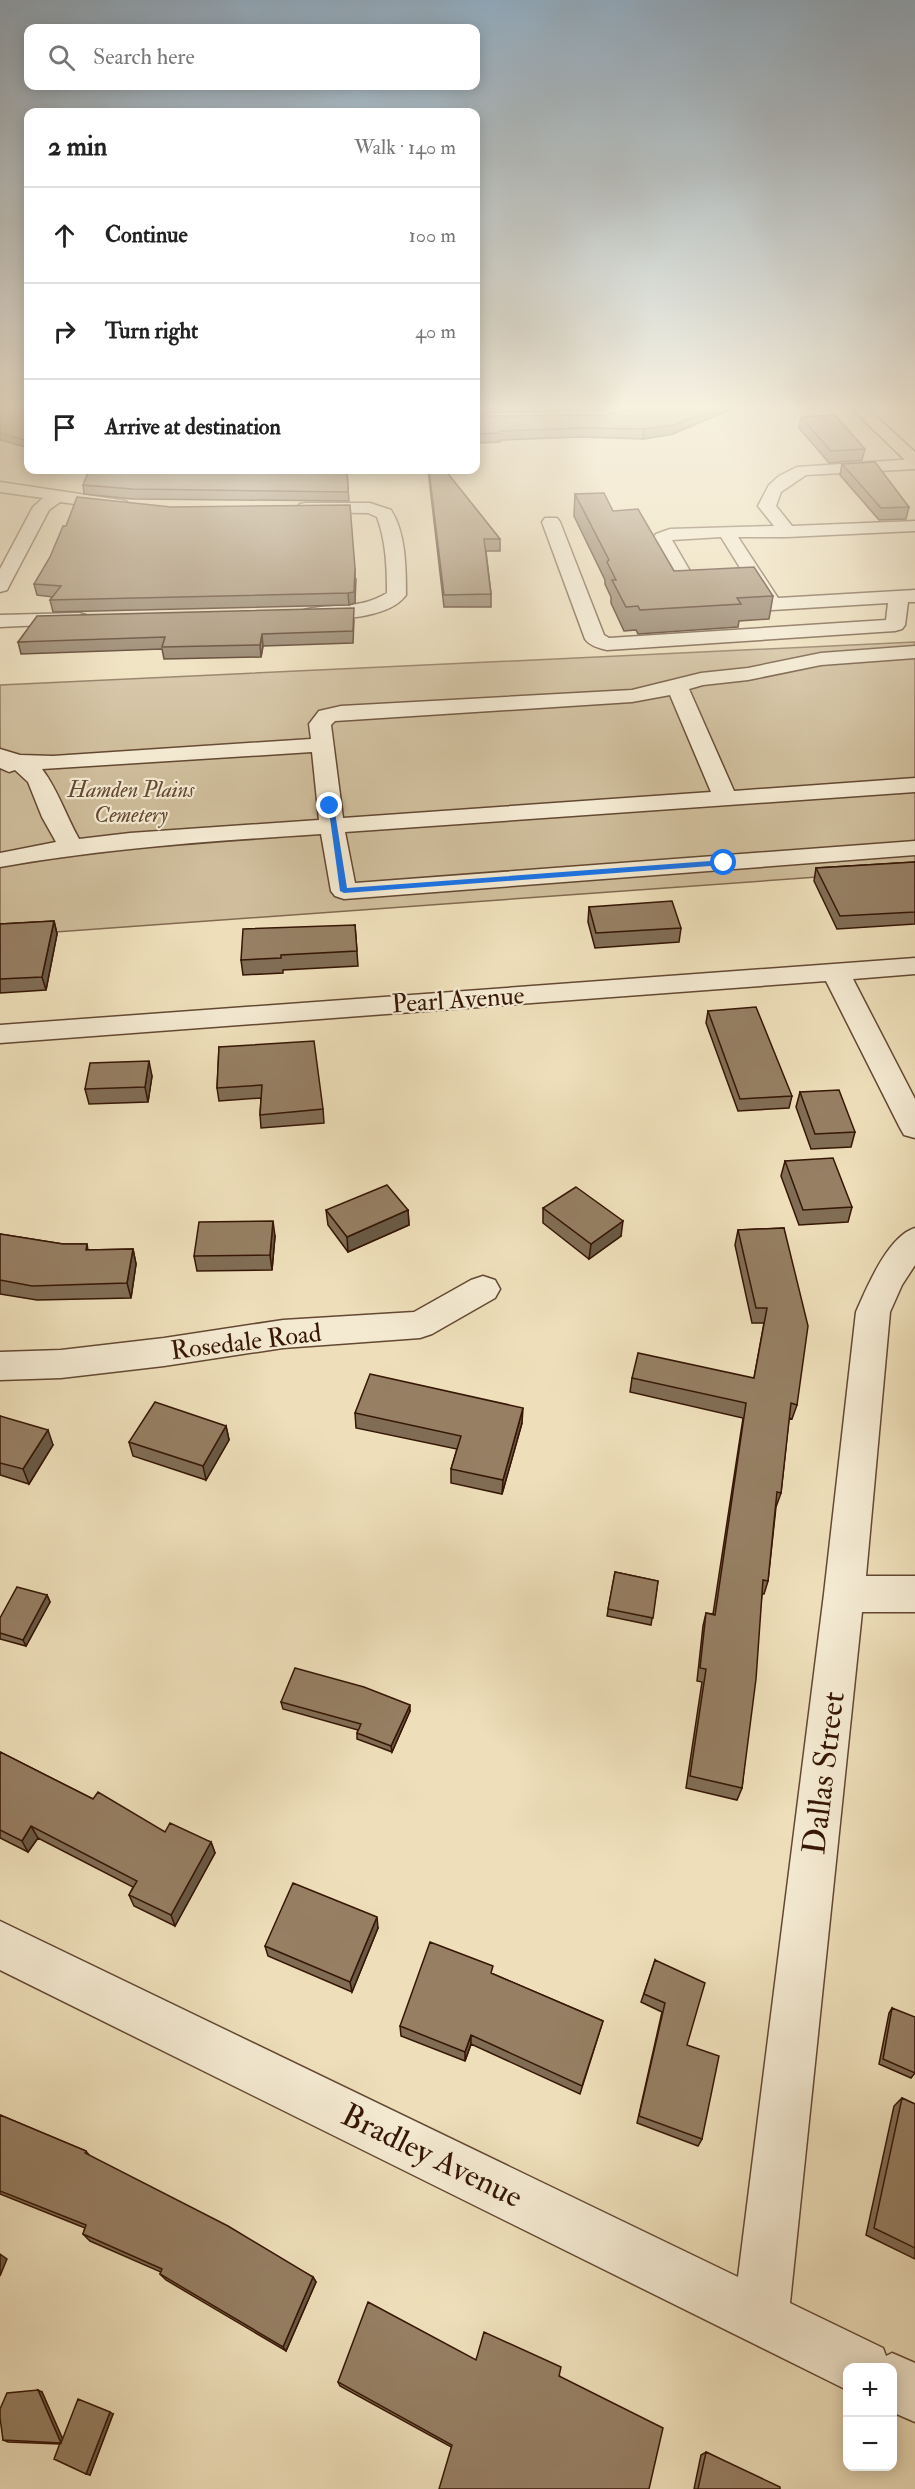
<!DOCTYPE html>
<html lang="en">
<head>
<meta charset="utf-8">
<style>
  :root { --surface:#fff; --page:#f6f6f6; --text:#222; --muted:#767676; --line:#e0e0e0 }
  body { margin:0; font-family:"IM FELL Double Pica",serif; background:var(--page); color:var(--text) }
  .controls { position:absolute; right:18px; bottom:18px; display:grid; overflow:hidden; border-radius:12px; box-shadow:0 3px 15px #0003 }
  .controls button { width:54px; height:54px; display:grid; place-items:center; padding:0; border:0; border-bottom:2px solid var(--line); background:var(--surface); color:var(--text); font:30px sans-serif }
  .stop { position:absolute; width:18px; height:18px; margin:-14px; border:4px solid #1a73e8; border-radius:50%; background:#fff }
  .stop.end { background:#1a73e8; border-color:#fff; box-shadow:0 2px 6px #0008 }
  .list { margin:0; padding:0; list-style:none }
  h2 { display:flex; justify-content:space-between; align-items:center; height:78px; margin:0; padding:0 24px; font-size:26px }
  h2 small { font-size:20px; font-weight:400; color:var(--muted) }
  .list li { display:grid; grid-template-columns:39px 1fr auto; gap:18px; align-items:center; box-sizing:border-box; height:96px; padding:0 24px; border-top:2px solid var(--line) }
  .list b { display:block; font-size:22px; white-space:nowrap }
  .list em { font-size:20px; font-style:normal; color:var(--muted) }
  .icon { flex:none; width:33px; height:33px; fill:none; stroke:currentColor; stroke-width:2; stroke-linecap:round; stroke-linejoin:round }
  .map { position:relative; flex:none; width:915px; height:2489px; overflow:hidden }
  .search { position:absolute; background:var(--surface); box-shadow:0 3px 15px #0003; left:24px; top:24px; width:456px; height:66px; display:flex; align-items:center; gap:15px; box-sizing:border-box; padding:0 21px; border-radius:12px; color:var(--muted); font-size:22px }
  .panel { position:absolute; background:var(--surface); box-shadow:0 3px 15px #0003; left:24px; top:108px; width:456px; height:366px; border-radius:12px }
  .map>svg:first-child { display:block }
  .green { fill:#cfbd9b; stroke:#826a50; stroke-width:1.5 }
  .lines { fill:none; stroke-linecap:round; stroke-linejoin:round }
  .minor-casing { stroke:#644832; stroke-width:3 }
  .major-casing { stroke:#361605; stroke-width:3 }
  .minor { fill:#f4ead2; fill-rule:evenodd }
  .major { fill:#eedfba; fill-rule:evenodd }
  .wall { fill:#816d55; stroke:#361605; stroke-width:1.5 }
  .shaded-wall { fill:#695945; stroke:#361605; stroke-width:1.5 }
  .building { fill:#967f63; stroke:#361605; stroke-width:1.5 }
  .route { fill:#1a73e8 }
  .labels { text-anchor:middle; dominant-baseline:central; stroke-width:4.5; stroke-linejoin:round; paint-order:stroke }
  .far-park-label { font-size:22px; font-style:italic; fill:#644832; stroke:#f4ead2 }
  .street-label { font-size:26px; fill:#361605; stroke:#f4ead2 }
  .near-street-label { font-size:32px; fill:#361605; stroke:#f4ead2 }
</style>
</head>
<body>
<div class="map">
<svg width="915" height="2489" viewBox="0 0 915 2489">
  <rect width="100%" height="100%" fill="#eedfba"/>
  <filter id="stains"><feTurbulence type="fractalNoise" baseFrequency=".00333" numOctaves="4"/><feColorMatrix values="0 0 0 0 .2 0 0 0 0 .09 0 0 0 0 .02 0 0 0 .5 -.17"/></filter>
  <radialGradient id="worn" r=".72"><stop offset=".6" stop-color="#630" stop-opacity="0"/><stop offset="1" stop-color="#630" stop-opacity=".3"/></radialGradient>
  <path class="green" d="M915,642V870L0,936V685Z"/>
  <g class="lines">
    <defs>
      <path id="minor" d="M851,406H884C877,413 862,412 853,410Z
        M915,459V469L806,475L781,492L776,506L792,526L915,521V531L787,537H738L778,598L915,590V602H908L905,625L902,629L895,631L607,650C599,648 590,646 585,639L542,522L545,518H557L560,522L604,635L609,638L886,620L888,603L772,610L765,608L721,537L672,540L694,578L727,580L729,584L727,588L700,591L680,586L653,538L656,534L670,529L774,526L758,506L769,485L779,476L797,467Z
        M0,482L120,500L126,501L129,505L126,509L120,510L60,502L49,510L9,586L7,590L0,592V569L33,507L43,498L0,492Z
        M306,503H370L391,510C406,533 406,569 406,595C389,619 337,619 311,620L304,618L301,614L304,610C335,602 357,611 387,593C387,567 386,541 377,517L368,513L300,512L297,508L300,504Z
        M79,613L86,615L89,619L86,623L0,627V615Z
        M915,646V658L821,665L748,680L703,685L689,689L734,791L915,778V792L345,832L355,883L915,841V855L344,899L335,896L331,891L321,834C213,841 107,848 0,867V853L56,842L42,817L28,782L15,770L9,772L0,768V749L20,755L53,756L311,739L309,724L319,711L341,706L632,690L701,673L748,668L821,653ZM670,695L711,792L343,818L331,725L335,721L632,702ZM312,752L319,820L130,833L79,839C66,816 58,790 42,769Z
        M915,958V974L853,979L915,1099V1138L904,1135L900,1128L826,981L0,1043V1025Z
        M915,1228V1265L902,1285L890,1312L866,1576H915V1612H862L790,2303L883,2348L886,2356L892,2353L915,2363V2422L892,2412V2368H848V2390L843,2388L0,1970V1921L738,2277L824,1594L856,1312C867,1287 888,1236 915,1228Z
        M483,1276L495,1280L500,1289L495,1298L432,1334L420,1338L283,1348L164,1366L61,1378L0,1380V1352L61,1350L164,1338L283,1320L414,1312L471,1280Z"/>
      <path id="major" d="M849,406H865L915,452V466L909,464Z"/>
    </defs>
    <use href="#minor" class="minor-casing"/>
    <use href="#major" class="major-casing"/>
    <use href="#minor" class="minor"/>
    <use href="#major" class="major"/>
  </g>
  <path class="wall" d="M0,406H28V443L26,447L0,440Z
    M476,406H630L598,411L476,413Z
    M604,415L673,434L643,439L581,437L500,440V442L476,443V416Z
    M801,417L865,449L862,460L829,463L799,428Z
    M842,464L909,507L906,519L879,520L840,475Z
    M347,470L349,501L133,499L84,494L83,485Z
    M428,470H445L500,539V551H486L491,594V607H444Z
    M575,494L613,511L674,571L773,596L769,619L739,621L738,627L638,634L636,630L624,631L611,603V597L605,584V580L574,516Z
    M356,579L355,603L349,605L53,612L50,600L53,597L37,595L34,584Z
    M354,620L353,643L263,646L261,657L164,659L162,649L21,654L18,642Z
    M915,862V924L837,929L814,881L816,868Z
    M589,907L681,928L679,942L595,948L588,922Z
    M54,921L57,934L46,990L0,993V924Z
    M355,925L358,966L283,970V973L243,975L241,960Z
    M708,1011L792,1096L789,1108L738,1111L706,1023Z
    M219,1047L323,1109L324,1123L261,1128L260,1115L261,1098L219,1101L217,1088Z
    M152,1076L148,1102L89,1104L85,1089Z
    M800,1092L855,1132L851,1147L811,1149L796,1107Z
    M785,1161L852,1207L848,1222L799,1225L781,1176Z
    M543,1208L621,1236L589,1259L543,1223Z
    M326,1210H408L409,1225L348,1252L328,1225Z
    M784,1228L797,1405L792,1419L789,1418L781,1493L776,1507L768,1581L764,1594H762L742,1788L737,1800L686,1788L702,1682L697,1681L703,1626L706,1613L713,1614L743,1418L630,1392L632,1378H754L764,1323H752L735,1245L738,1230Z
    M0,1234L63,1244H87L88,1250L133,1249L136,1264L131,1298L37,1300L0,1294Z
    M275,1236L272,1270L197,1271L194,1256Z
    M355,1413L522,1423L502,1494L451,1483V1469L457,1449L356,1428Z
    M0,1416L53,1445L29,1484L0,1475Z
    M226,1426L229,1440L206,1480L133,1456L129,1442Z
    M615,1572L658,1581L651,1625L607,1616Z
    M47,1595L50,1602L26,1646L0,1639V1618Z
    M281,1702L410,1711L392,1752L357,1739V1733L358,1730L283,1709Z
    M0,1752L93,1799L165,1832L211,1842L215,1853L175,1926L134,1906L129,1895L133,1887L38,1838L28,1852L0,1838Z
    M378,1928L352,1992L268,1956L265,1946Z
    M655,1960L687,2045L702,2139L698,2146L637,2123L662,2012L641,2002Z
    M493,1974L603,2021L580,2094L471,2044L465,2061L401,2036L400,2026Z
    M892,2008L915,2073L911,2078L879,2064L889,2013Z
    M902,2098L915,2104V2259L866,2235L894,2106Z
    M0,2115L86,2151L90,2156L313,2277L316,2282L286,2351L166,2280L160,2274L161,2272L90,2241L83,2234L85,2228L0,2194Z
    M476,2360L559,2376L451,2447L340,2386L338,2382Z
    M42,2392L62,2439L113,2414L90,2475L60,2444L8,2442L3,2440Z
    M706,2452L780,2489H694L701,2455Z"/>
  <path class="shaded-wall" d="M598,406H630L598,411Z
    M719,406H739L673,434L643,439V429Z
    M28,433V443L26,447L24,440Z
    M355,568V603L349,605L348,593Z
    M262,634L263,646L261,657L260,645Z
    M54,921L57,934L46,990L42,977Z
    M149,1061L152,1076L148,1102L145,1087Z
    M408,1210L409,1225L348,1252L347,1237Z
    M273,1221L275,1236L272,1270L270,1255Z
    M623,1221L621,1236L589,1259L591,1244Z
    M133,1249L136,1264L131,1298L127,1283Z
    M523,1408L522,1423L502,1494L503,1480Z
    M226,1426L229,1440L206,1480L203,1466Z
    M48,1430L53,1445L29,1484L23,1469Z
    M47,1595L50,1602L26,1646L23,1640Z
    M410,1705V1711L392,1752L391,1746Z
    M31,1826L38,1838L28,1852L22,1841Z
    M211,1842L215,1853L175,1926L171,1915Z
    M377,1917L378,1928L352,1992L350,1982Z
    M471,2035V2044L465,2061V2052Z
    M0,2254L7,2259L0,2276Z
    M313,2277L316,2282L286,2351L283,2347Z
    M38,2390L42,2392L65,2444L61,2443Z
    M110,2412L113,2414L90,2475L86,2474Z"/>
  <path class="building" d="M0,406H28V433L24,440L0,433Z
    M651,406H719L674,425L643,429L581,428L500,431V433L476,434V416L604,415Z
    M835,415L865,449L831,451L801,417Z
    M875,462L909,507L881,508L842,464Z
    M89,470H347L348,492L132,489L83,485Z
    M429,470H445L500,539H484L491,594L444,595Z
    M604,493L613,511L638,509L674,571L754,567L773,596L737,598L741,604L640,610L638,606L626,607L612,580H616L607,562L609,560L575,494Z
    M77,497L171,507L350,505L355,568L354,592L348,593L50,600L61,586L34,584L50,557L63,526H66Z
    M354,608L353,631L262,634L260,645L162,647L165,637L18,642L37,616Z
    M915,862V912L840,916L816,868Z
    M672,901L681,928L596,933L589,907Z
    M54,921L42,977L0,979V924Z
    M355,925L357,951L281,955V958L241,960L243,929Z
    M756,1007L792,1096L740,1099L708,1011Z
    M314,1041L323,1109L260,1115L262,1085L217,1088L219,1047Z
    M149,1061L145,1087L85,1089L90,1063Z
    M839,1090L855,1132L815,1134L800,1092Z
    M833,1158L852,1207L803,1210L785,1161Z
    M387,1185L408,1210L347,1237L326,1210Z
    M576,1187L623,1221L591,1244L543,1208Z
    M273,1221L270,1255L194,1256L199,1222Z
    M784,1228L808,1326L797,1405L791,1403L781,1493L777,1492L768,1581L763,1580L756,1679L742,1788L690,1776L706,1669L700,1668L706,1613L715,1615L746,1403L632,1378L638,1353L754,1378L767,1308H756L738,1230Z
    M0,1234L63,1244H87L86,1250L133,1249L127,1283L32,1286L0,1280Z
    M370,1374L523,1408L503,1480L451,1469L461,1436L355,1413Z
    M155,1402L226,1426L203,1466L129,1442Z
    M0,1416L48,1430L23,1469L0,1463Z
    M615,1572L658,1581L653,1618L608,1609Z
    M17,1587L47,1595L23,1640L0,1633V1618Z
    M295,1668L364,1687L410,1705L391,1746L357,1733L361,1724L281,1702Z
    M0,1752L93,1799L98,1792L165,1832L170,1823L211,1842L171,1915L129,1895L137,1881L31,1826L22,1841L0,1830Z
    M293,1883L377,1917L350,1982L265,1946Z
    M430,1942L493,1966L491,1973L603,2021L582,2086L471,2035L465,2052L400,2026Z
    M655,1960L705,1983L687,2045L719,2056L702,2139L639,2116L665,2003L644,1994Z
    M892,2008L915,2017V2073L883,2059Z
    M902,2098L915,2104V2248L874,2228Z
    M0,2115L86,2151L85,2153L228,2226L313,2277L283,2347L160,2274L162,2269L83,2234L86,2225L0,2191Z
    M368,2302L476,2360L484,2332L561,2367L559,2376L663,2428L649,2489H439L452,2445L338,2382Z
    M38,2390L61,2443L78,2399L110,2412L86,2474L54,2459L60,2443L3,2440L0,2418V2409L7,2393Z
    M706,2452L780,2487V2489H698Z"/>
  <linearGradient id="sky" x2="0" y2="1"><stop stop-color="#91aabd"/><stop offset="0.54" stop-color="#f7f1e0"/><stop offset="1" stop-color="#f7f1e0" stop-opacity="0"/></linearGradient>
  <rect width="915" height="754" fill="url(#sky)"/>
  <path class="route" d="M328,804L334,806L347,888L724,860L728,863L724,865L344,893L340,891Z"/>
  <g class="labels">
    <g class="far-park-label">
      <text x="131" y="790">Hamden Plains<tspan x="131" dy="25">Cemetery</tspan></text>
    </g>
    <g class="street-label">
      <text transform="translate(458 1000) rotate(-4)">Pearl Avenue</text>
      <text transform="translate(246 1342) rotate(-7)">Rosedale Road</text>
    </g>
    <g class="near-street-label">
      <text transform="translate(824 1773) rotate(-83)">Dallas Street</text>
      <text transform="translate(432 2156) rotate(26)">Bradley Avenue</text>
    </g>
  </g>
  <rect width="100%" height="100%" filter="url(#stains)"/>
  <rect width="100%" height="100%" fill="url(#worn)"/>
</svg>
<div class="controls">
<button>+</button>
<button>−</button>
</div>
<div class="stop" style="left:724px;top:863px"></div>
<div class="stop end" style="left:330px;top:806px"></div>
<div class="search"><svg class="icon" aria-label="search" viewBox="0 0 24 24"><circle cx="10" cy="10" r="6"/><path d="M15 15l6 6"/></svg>Search here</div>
<section class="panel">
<h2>2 min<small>Walk · 140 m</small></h2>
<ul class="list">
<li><svg class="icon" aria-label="ahead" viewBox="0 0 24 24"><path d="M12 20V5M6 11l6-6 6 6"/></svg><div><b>Continue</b></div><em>100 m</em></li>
<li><svg class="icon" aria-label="right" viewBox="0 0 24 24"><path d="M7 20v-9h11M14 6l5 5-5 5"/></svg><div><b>Turn right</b></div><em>40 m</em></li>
<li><svg class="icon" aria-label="arrive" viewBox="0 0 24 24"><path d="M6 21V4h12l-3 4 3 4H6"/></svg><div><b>Arrive at destination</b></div></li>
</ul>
</section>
</div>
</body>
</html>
